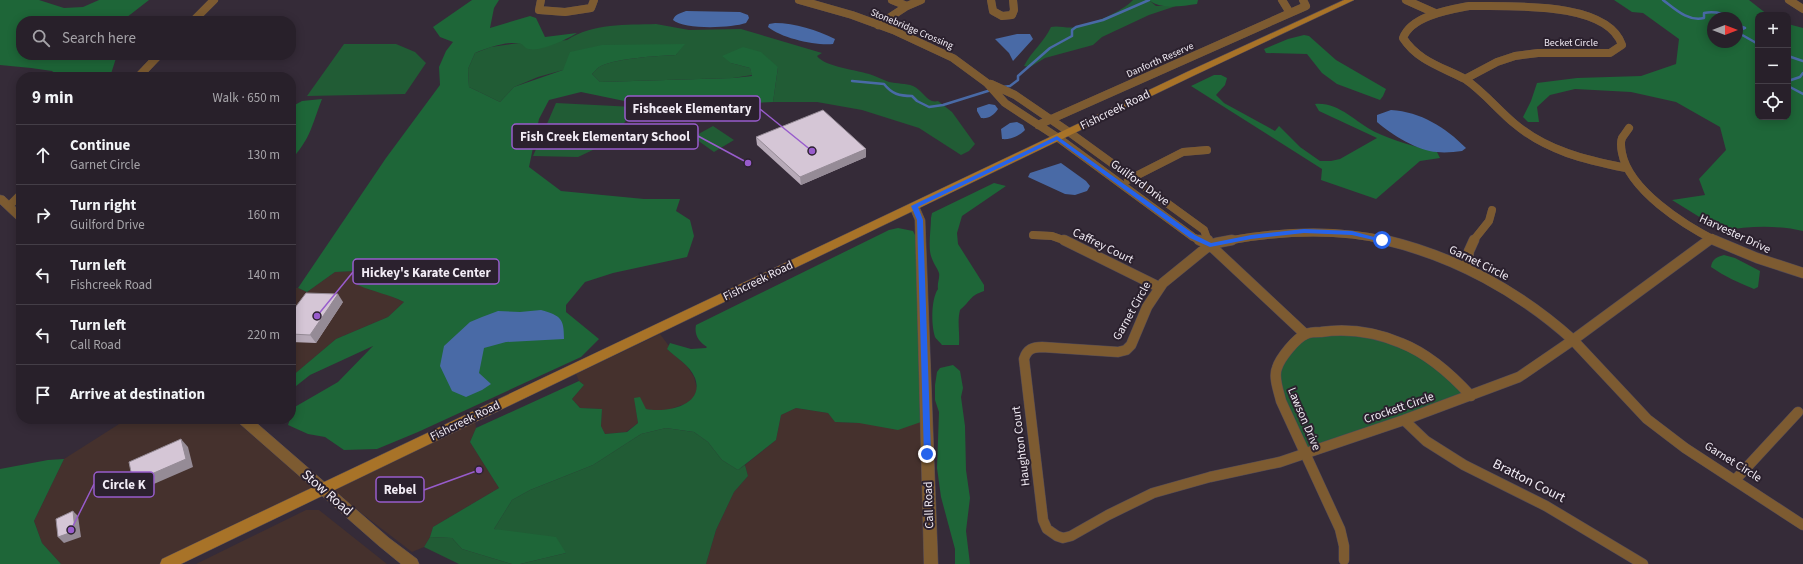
<!DOCTYPE html>
<html lang="en">
<head>
<meta charset="utf-8">
<style>
  :root { --surface:#28202a; --page:#302832; --text:#f1f3f6; --muted:#a5a3a8; --line:#443e47 }
  body { margin:0; font-family:"Source Sans 3",sans-serif; background:var(--page); color:var(--text) }
  .controls { position:absolute; right:12px; top:12px; display:grid; overflow:hidden; border-radius:8px; box-shadow:0 2px 10px #0003 }
  .controls button { width:36px; height:36px; display:grid; place-items:center; padding:0; border:0; border-bottom:1px solid var(--line); background:var(--surface); color:var(--text); font:20px sans-serif }
  .compass { position:absolute; left:1707px; top:12px; width:36px; height:36px; border-radius:50%; background:var(--surface); box-shadow:0 2px 10px #0003; rotate:90deg }
  .stop { position:absolute; width:12px; height:12px; margin:-9px; border:3px solid #2563eb; border-radius:50%; background:#fff }
  .stop.end { background:#2563eb; border-color:#fff; box-shadow:0 1px 4px #0008 }
  .list { margin:0; padding:0; list-style:none }
  h2 { display:flex; justify-content:space-between; align-items:center; height:52px; margin:0; padding:0 16px; font-size:17px }
  h2 small { font-size:13px; font-weight:400; color:var(--muted) }
  .list li { display:grid; grid-template-columns:26px 1fr auto; gap:12px; align-items:center; box-sizing:border-box; height:60px; padding:0 16px; border-top:1px solid var(--line) }
  .list b { display:block; font-size:15px; white-space:nowrap }
  .list p { margin:0; font-size:13px; white-space:nowrap; color:var(--muted) }
  .list em { font-size:13px; font-style:normal; color:var(--muted) }
  .icon { flex:none; width:22px; height:22px; fill:none; stroke:currentColor; stroke-width:2; stroke-linecap:round; stroke-linejoin:round }
  .map { position:relative; flex:none; width:1803px; height:564px; overflow:hidden }
  .search { position:absolute; background:var(--surface); box-shadow:0 2px 10px #0003; left:16px; top:16px; width:280px; height:44px; display:flex; align-items:center; gap:10px; box-sizing:border-box; padding:0 14px; border-radius:16px; color:var(--muted); font-size:15px }
  .panel { position:absolute; background:var(--surface); box-shadow:0 2px 10px #0003; left:16px; top:72px; width:280px; height:352px; border-radius:16px }
  .map>svg:first-child { display:block }
  .commercial { fill:#45312d }
  .green { fill:#215c35 }
  .forest { fill:#1e6638; fill-rule:evenodd }
  .water { fill:#496aa6 }
  .lines { fill:none; stroke-linecap:round; stroke-linejoin:round }
  .stream { stroke:#496aa6; stroke-width:2.5 }
  .minor-far1-casing { stroke:#534a56; stroke-width:8 }
  .minor-casing { stroke:#534a56; stroke-width:11 }
  .tertiary-casing { stroke:#534a56; stroke-width:1 }
  .secondary-casing { stroke:#534a56; stroke-width:1 }
  .minor-far1 { stroke:#7d5b31; stroke-width:8 }
  .minor { stroke:#7d5b31; stroke-width:10 }
  .tertiary { fill:#7d5b31; fill-rule:evenodd }
  .secondary { fill:#a87328; fill-rule:evenodd }
  .wall { fill:#b7aab8 }
  .shaded-wall { fill:#958b96 }
  .building { fill:#d5c6d6; stroke:#958b96 }
  .route { fill:#2563eb }
  .labels { text-anchor:middle; dominant-baseline:central; stroke-width:4; stroke-linejoin:round; paint-order:stroke }
  .far-street-label { font-size:10px; fill:#f1ebf4; stroke:#2b212e }
  .street-label { font-size:12px; fill:#f1ebf4; stroke:#2b212e }
  .near-street-label { font-size:14px; fill:#f1ebf4; stroke:#2b212e }
  .leader { fill:none; stroke:#985ccc; stroke-width:1.5 }
  .callout-dot { fill:#985ccc; stroke:#2b212e; stroke-width:1.5 }
  .callout { fill:#2b212e; stroke:#985ccc; stroke-width:1.5 }
  .callout-label { font-size:13px; text-anchor:middle; font-weight:bold; fill:#f1ebf4 }
</style>
</head>
<body>
<div class="map">
<svg width="1803" height="564" viewBox="0 0 1803 564">
  <rect width="100%" height="100%" fill="#352b38"/>
  <path class="commercial" d="M356,271L367,289L384,293L404,302L388,317L336,339L291,377V288H298L307,292L335,272Z
    M660,334L669,346L667,349L687,366L694,377L697,389L694,398L685,404L671,409L657,411L646,409L635,402L638,423L626,432L605,434L601,426L602,409L580,408L572,399L584,385L579,381L576,374Z
    M796,408L828,413L836,422L859,423L921,422L925,564H706L716,530L734,492L748,476L745,465L776,440L781,415Z
    M127,419H236L318,489L161,564H61L42,543L34,521L64,459Z
    M475,419L476,428L470,442L499,488L433,527L430,537L424,547L412,552L331,490Z
    M306,510H319L387,564H196Z"/>
  <path class="green" d="M1133,0H1149L1156,6H1176L1149,15L1102,37L1093,45L1045,58L1030,67L1024,66C1031,52 1044,42 1051,27C1059,25 1067,29 1076,27C1092,24 1122,12 1133,0Z
    M656,24L689,30L741,29L822,53L817,56C825,67 858,70 872,75C878,77 883,80 889,82C897,84 906,83 913,86C923,90 927,104 938,101L952,112L975,144L969,151L961,155L919,128L862,110L817,102H773L778,67L731,63L750,68L752,75L733,78L600,82L592,74C595,71 598,67 601,66C619,58 656,56 676,55L684,44L563,70L538,77L514,87L500,102L469,87L468,69L475,53L491,47L519,43L524,45L567,40C593,23 626,25 656,24Z
    M344,44H396L415,52L426,63L405,94L307,96Z
    M556,103L634,107L614,140L578,157L533,156Z
    M713,126L734,140L714,152L693,137Z
    M1333,330L1402,343L1471,396L1305,453L1277,385L1281,358L1305,334Z
    M666,428L694,432L708,442L722,460L738,470L745,465L748,476L734,492L716,530L706,564H520L566,553L494,529L512,500L530,490L593,465L641,434Z
    M430,537L452,538L462,549L512,564H459L424,547Z"/>
  <path class="forest" d="M0,0H39L64,8L83,7L99,0H149L122,21H21V55H117L110,77H60L52,71L31,68L0,65Z
    M472,0H499L494,8L490,28L530,16L536,18L545,37L577,33C567,39 538,54 526,48C523,46 523,44 518,43C504,42 488,48 475,53L468,69L469,87L500,102L514,87L563,70L570,52L602,45L685,44L676,55C656,56 619,58 601,66C598,67 595,71 592,74L600,82L733,78L752,76L750,68L731,63L722,56L743,47L761,52L778,67L773,102L668,107L634,103L581,92L549,100L539,119L529,167L561,191L644,199H680L676,211L690,220L694,236L687,257L613,273L585,282L566,305V312L599,339L581,357L418,432L377,449L344,450L325,437L308,434L288,425L290,419H291L293,408L338,382L373,346L310,375L291,390V377L336,339L388,317L404,302C389,294 373,292 358,285L356,271L335,272L307,292L298,288L386,158L440,85L439,67L446,51L453,42L440,37L433,27Z
    M1149,0H1198L1197,4C1182,6 1161,10 1149,0Z
    M1614,0H1749L1768,15H1758V117H1788V24L1803,28V231C1776,225 1749,226 1722,231L1672,200L1705,195L1699,179L1726,150L1720,127L1676,102L1631,92L1575,89L1550,95L1537,107L1539,122H1528L1523,117L1531,101L1537,83L1577,78L1641,76L1676,64L1679,39L1643,13L1632,12ZM1713,18H1737V42H1713Z
    M1304,35L1309,36L1336,60L1386,89L1383,96L1380,100L1337,84L1322,73L1307,54L1266,53L1264,49L1288,39Z
    M1214,75H1221L1227,78L1225,85L1216,95L1224,103L1275,131L1279,126L1300,147L1320,161H1331L1340,159L1377,138L1319,111L1315,104C1339,102 1355,122 1375,132C1395,141 1415,147 1437,152L1440,158L1420,161L1376,199L1321,180L1322,169L1191,86Z
    M322,99C318,109 315,119 311,129C307,140 299,151 291,160V107L302,101Z
    M994,183L1006,186L962,216L957,233L958,244L984,285V291C969,296 971,301 960,310C957,322 960,332 959,345H942C940,342 936,339 935,337C931,325 931,299 938,289C937,283 940,278 939,273C938,269 933,263 931,256C928,246 931,229 931,218L932,213Z
    M898,228L913,231L918,241L921,422L898,430L859,423L835,422L828,413L796,408L781,415L776,440L738,470L722,460L708,442L694,432L666,428L641,434L593,465L530,490L512,500L494,529L556,537L566,553L520,564H512L462,549L452,538L430,537L433,527L499,488L470,442L476,428L579,381L584,385L572,399L580,408L602,409L601,426L605,434L627,432L638,423L634,398L640,397L646,409C666,413 705,406 695,378C690,365 676,358 667,349L670,343L691,349L706,348L707,347C699,342 694,335 696,325L889,230Z
    M1724,255L1735,258L1760,271L1758,287L1754,289C1739,283 1724,276 1711,267C1712,259 1717,257 1724,255Z
    M953,365L960,371L963,388L961,397L965,426L966,470L970,498L966,531L970,564H955V549L941,497L937,468L939,412L935,400V385L937,372L940,368Z
    M64,459L34,521L42,543L61,564H0V469L48,460Z"/>
  <path class="water" d="M686,11L740,12L748,15L749,18L746,23C732,28 684,30 673,20C675,14 681,13 686,11Z
    M775,23C795,23 817,30 835,39L833,44C816,46 781,38 768,27L769,24Z
    M1017,34H1030L1033,39L1013,61L1009,53L995,39Z
    M989,104L995,105L998,109C994,115 989,119 981,118L977,111V108Z
    M1391,110C1421,112 1445,127 1466,148L1462,151C1454,152 1445,153 1437,152C1418,151 1392,135 1377,122V115Z
    M1017,122L1023,125L1025,130C1020,136 1009,140 1002,139L1001,129L1010,123Z
    M1061,163L1086,181L1090,186L1087,191L1075,195L1065,194L1028,177L1030,173Z
    M541,310C561,316 564,318 564,339L506,342L484,348L479,373L491,384L482,390L466,397L452,391L440,366L444,346L470,322L482,317L498,311L520,312Z"/>
  <g class="lines">
    <path class="stream" d="M1663,0C1675,9 1688,22 1704,18V13C1714,11 1723,13 1732,18
      M1737,25L1745,28L1737,32L1758,44
      M1788,56L1803,61
      M852,81L884,84C892,94 899,96 912,96L917,101L929,107L943,105L991,90
      M1788,81L1800,77L1803,73
      M1788,86L1803,94
      M1003,87L1010,86L1018,80V76L1050,48L1072,36V30L1076,27L1103,20L1149,0"/>
    <defs>
      <path id="minor-far1" d="M541,0L539,10L565,12L591,8L594,0
        M799,0L852,15L893,30L953,58L987,83L1005,103L1057,137L1193,237L1201,241
        M892,0L907,6
        M991,0L993,11L1002,16L1012,15L1014,10L1013,0
        M1282,0L1290,13
        M1406,0L1435,13
        M1789,0L1803,9
        M1469,6C1508,7 1607,0 1622,45L1610,53H1538L1515,56L1497,62L1465,79C1442,67 1418,61 1403,38C1411,16 1448,10 1469,6Z
        M193,21L214,0
        M878,25L907,6L921,0
        M138,77L159,55
        M1465,79C1484,92 1498,110 1515,124C1547,151 1586,160 1626,168
        M991,84L1015,95L1069,132L1204,230L1208,241
        M1038,125L1306,6L1303,0
        M1629,128C1627,131 1624,135 1622,138C1620,143 1621,148 1622,153C1629,190 1684,225 1716,241
        M1128,180L1183,152L1207,150
        M9,206L21,194
        M1033,235L1052,236L1066,241
        M1226,241C1281,231 1335,228 1389,241
        M1473,241L1489,221L1492,210
        M1708,241L1712,238"/>
      <path id="minor" d="M1064,240L1159,287
        M1199,240L1210,245L1305,334
        M1208,240L1210,245
        M1232,240L1216,243L1206,248L1163,283L1147,307L1131,345L1126,350L1118,352L1042,347C1033,347 1027,349 1024,359L1043,520L1047,529L1057,536L1063,538L1071,536L1108,515L1153,493L1210,477L1280,462L1404,420L1519,377L1573,340
        M1385,240C1454,256 1520,292 1573,340
        M1714,240L1757,258L1803,273
        M1466,268L1469,251L1474,240
        M1573,340L1647,419L1685,448L1803,525
        M1573,340L1709,240
        M1404,420L1426,441L1464,465L1546,506L1643,564
        M1736,479L1798,412
        M1344,560V546L1340,529L1281,401C1279,392 1273,377 1277,368C1280,358 1296,338 1306,334C1310,332 1316,332 1321,332C1349,328 1375,332 1401,343C1429,354 1451,374 1471,396"/>
      <path id="tertiary" d="M0,195L4,196L21,212V221L17,220L0,204Z
        M914,203L918,204L925,220L938,564H924L915,220L909,206Z
        M237,419H252L389,538L417,559L419,564H401L379,546L239,423Z"/>
      <path id="secondary" d="M1344,0H1354L1195,75L181,564H160L162,559L1189,71Z"/>
    </defs>
    <use href="#minor-far1" class="minor-far1-casing"/>
    <use href="#minor" class="minor-casing"/>
    <use href="#tertiary" class="tertiary-casing"/>
    <use href="#secondary" class="secondary-casing"/>
    <use href="#minor-far1" class="minor-far1"/>
    <use href="#minor" class="minor"/>
    <use href="#tertiary" class="tertiary"/>
    <use href="#secondary" class="secondary"/>
  </g>
  <path class="wall" d="M756,137L866,157L801,185L757,145Z
    M343,302L316,343L291,342V313Z"/>
  <path class="shaded-wall" d="M866,149V157L801,185L800,177Z
    M338,294L343,302L316,343L310,335Z
    M181,439L188,447L193,467L140,490L133,482Z
    M73,511L78,516L81,537L64,543L58,537Z"/>
  <path class="building" d="M823,110L866,149L800,177L756,137Z
    M306,293L338,294L310,335L291,334V313Z
    M181,439L186,459L133,482L129,462Z
    M73,511L75,531L58,537L56,519Z"/>
  <path class="route" d="M1057,136L1195,235L1211,243L1251,235L1304,229L1352,231L1385,240L1382,242L1352,235L1304,233L1251,239L1210,247L1190,238L1057,140L918,207L923,220L931,454L927,457L924,456L917,220L911,206Z"/>
  <g class="labels">
    <g class="far-street-label">
      <text transform="translate(912 29) rotate(23)">Stonebridge Crossing</text>
      <text x="1571" y="43">Becket Circle</text>
      <text transform="translate(1160 60) rotate(-24)">Danforth Reserve</text>
    </g>
    <g class="street-label">
      <text transform="translate(1115 110) rotate(-26)">Fishcreek Road</text>
      <text transform="translate(1140 183) rotate(36)">Guilford Drive</text>
      <text transform="translate(1735 234) rotate(25)">Harvester Drive</text>
      <text transform="translate(1103 246) rotate(26)">Caffrey Court</text>
      <text transform="translate(1479 263) rotate(26)">Garnet Circle</text>
      <text transform="translate(758 281) rotate(-26)">Fishcreek Road</text>
      <text transform="translate(1132 311) rotate(-61)">Garnet Circle</text>
      <text transform="translate(1399 408) rotate(-19)">Crockett Circle</text>
      <text transform="translate(1304 419) rotate(67)">Lawson Drive</text>
      <text transform="translate(465 421) rotate(-26)">Fishcreek Road</text>
      <text transform="translate(1021 446) rotate(-97)">Haughton Court</text>
      <text transform="translate(1733 462) rotate(32)">Garnet Circle</text>
      <text transform="translate(929 505) rotate(-92)">Call Road</text>
    </g>
    <g class="near-street-label">
      <text transform="translate(1529 481) rotate(27)">Bratton Court</text>
      <text transform="translate(327 493) rotate(41)">Stow Road</text>
    </g>
  </g>
  <path class="leader" d="M812 151L760 109M748 163L698 136M317 316L353 272M71 530L94 484M479 470L424 490"/>
  <g class="callout-dot">
    <circle cx="812" cy="151" r="4"/>
    <circle cx="748" cy="163" r="4"/>
    <circle cx="317" cy="316" r="4"/>
    <circle cx="71" cy="530" r="4"/>
    <circle cx="479" cy="470" r="4"/>
  </g>
  <g class="callout">
    <rect x="625" y="96" width="135" height="25" rx="4"/>
    <rect x="512" y="124" width="186" height="25" rx="4"/>
    <rect x="353" y="259" width="146" height="25" rx="4"/>
    <rect x="94" y="472" width="60" height="25" rx="4"/>
    <rect x="376" y="477" width="48" height="25" rx="4"/>
  </g>
  <g class="callout-label">
    <text x="692" y="113">Fishceek Elementary</text>
    <text x="605" y="141">Fish Creek Elementary School</text>
    <text x="426" y="277">Hickey's Karate Center</text>
    <text x="124" y="489">Circle K</text>
    <text x="400" y="494">Rebel</text>
  </g>
</svg>
<div class="controls">
<button>+</button>
<button>−</button>
<button><svg class="icon" aria-label="locate" viewBox="0 0 24 24"><circle cx="12" cy="12" r="6"/><path d="M12 2v4M12 18v4M2 12h4M18 12h4"/></svg></button>
</div>
<svg class="compass" viewBox="-18 -18 36 36"><path d="M0-13l5 13h-10z" fill="#e53935"/><path d="M0 13l5-13h-10z" fill="#a5a3a8"/></svg>
<div class="stop" style="left:1382px;top:240px"></div>
<div class="stop end" style="left:927px;top:454px"></div>
<div class="search"><svg class="icon" aria-label="search" viewBox="0 0 24 24"><circle cx="10" cy="10" r="6"/><path d="M15 15l6 6"/></svg>Search here</div>
<section class="panel">
<h2>9 min<small>Walk · 650 m</small></h2>
<ul class="list">
<li><svg class="icon" aria-label="ahead" viewBox="0 0 24 24"><path d="M12 20V5M6 11l6-6 6 6"/></svg><div><b>Continue</b><p>Garnet Circle</p></div><em>130 m</em></li>
<li><svg class="icon" aria-label="right" viewBox="0 0 24 24"><path d="M7 20v-9h11M14 6l5 5-5 5"/></svg><div><b>Turn right</b><p>Guilford Drive</p></div><em>160 m</em></li>
<li><svg class="icon" aria-label="left" viewBox="0 0 24 24"><path d="M17 20v-9H6M10 6l-5 5 5 5"/></svg><div><b>Turn left</b><p>Fishcreek Road</p></div><em>140 m</em></li>
<li><svg class="icon" aria-label="left" viewBox="0 0 24 24"><path d="M17 20v-9H6M10 6l-5 5 5 5"/></svg><div><b>Turn left</b><p>Call Road</p></div><em>220 m</em></li>
<li><svg class="icon" aria-label="arrive" viewBox="0 0 24 24"><path d="M6 21V4h12l-3 4 3 4H6"/></svg><div><b>Arrive at destination</b></div></li>
</ul>
</section>
</div>
</body>
</html>
